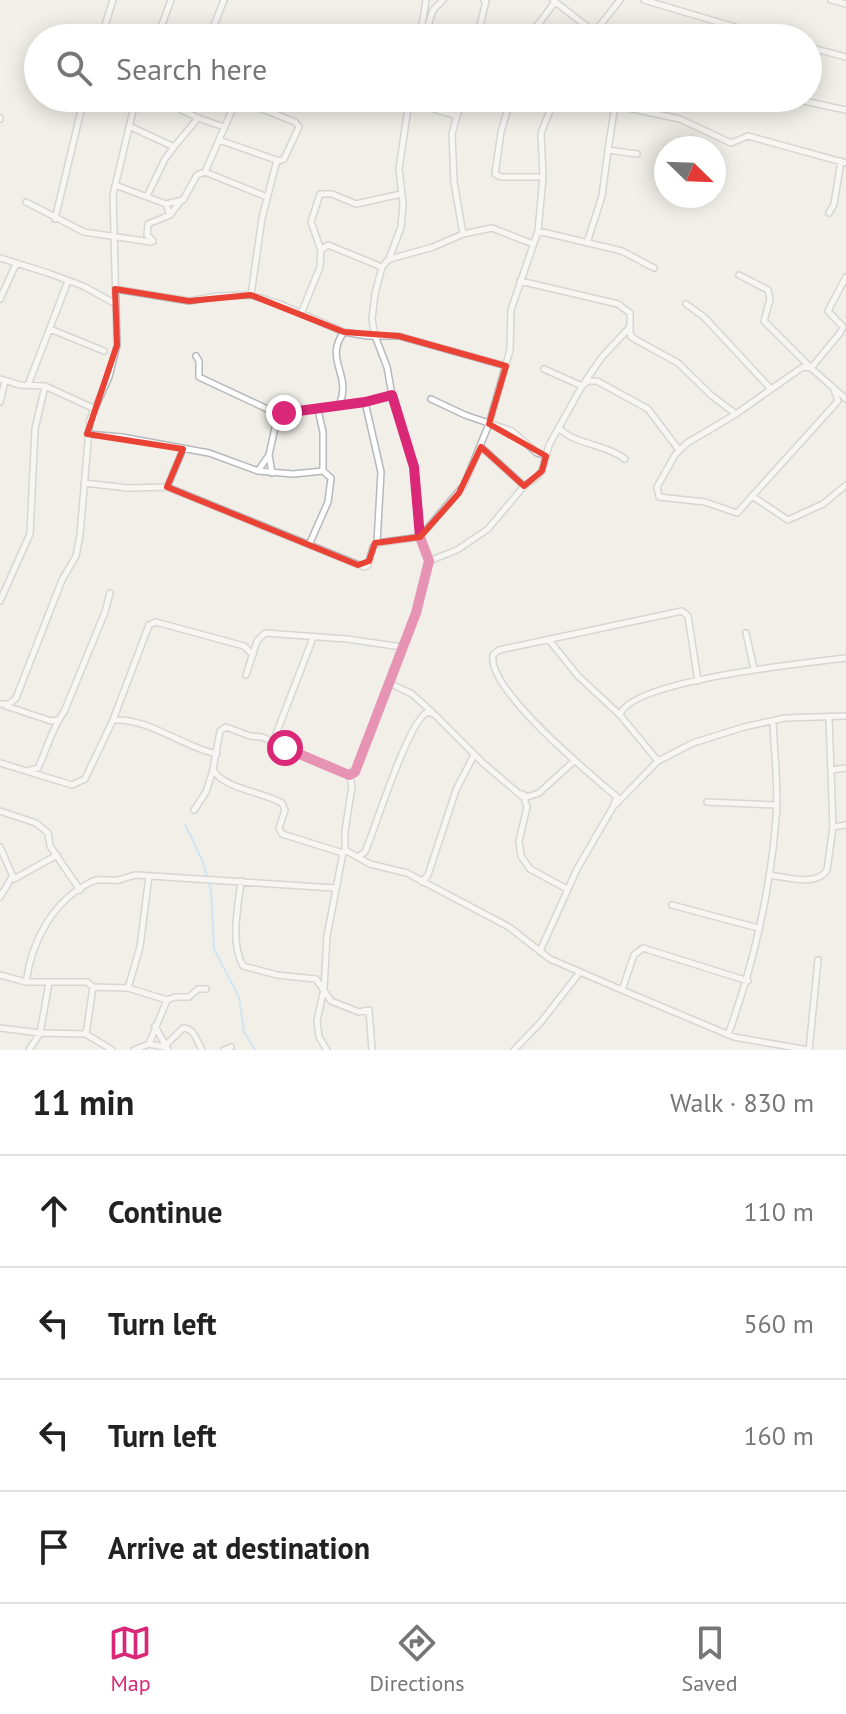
<!DOCTYPE html>
<html lang="en">
<head>
<meta charset="utf-8">
<style>
  :root { --surface:#fff; --page:#f2f2f2; --text:#222; --muted:#767676; --line:#e0e0e0; --accent:#db2777 }
  body { margin:0; font-family:"PT Sans",sans-serif; background:var(--page); color:var(--text) }
  .compass { position:absolute; left:654px; top:136px; width:72px; height:72px; border-radius:50%; background:var(--surface); box-shadow:0 4px 20px #0003; rotate:113deg }
  .stop { position:absolute; width:24px; height:24px; margin:-18px; border:6px solid #db2777; border-radius:50%; background:#fff }
  .stop.end { background:#db2777; border-color:#fff; box-shadow:0 2px 8px #0008 }
  .list { margin:0; padding:0; list-style:none }
  h2 { display:flex; justify-content:space-between; align-items:center; height:104px; margin:0; padding:0 32px; font-size:34px }
  h2 small { font-size:26px; font-weight:400; color:var(--muted) }
  .list li { display:grid; grid-template-columns:52px 1fr auto; gap:24px; align-items:center; box-sizing:border-box; height:112px; padding:0 32px; border-top:2px solid var(--line) }
  .list b { display:block; font-size:30px; white-space:nowrap }
  .list em { font-size:26px; font-style:normal; color:var(--muted) }
  .icon { flex:none; width:44px; height:44px; fill:none; stroke:currentColor; stroke-width:2; stroke-linecap:round; stroke-linejoin:round }
  .map { position:relative; flex:none; width:846px; height:1050px; overflow:hidden }
  .search { position:absolute; background:var(--surface); box-shadow:0 4px 20px #0003; left:24px; right:24px; top:24px; height:88px; display:flex; align-items:center; gap:20px; box-sizing:border-box; padding:0 28px; border-radius:44px; color:var(--muted); font-size:30px }
  .sheet { height:552px; background:var(--surface) }
  nav { display:flex; justify-content:space-around; align-items:center; box-sizing:border-box; height:112px; border-top:2px solid var(--line); background:var(--surface); font-size:22px; color:var(--muted) }
  nav a { display:grid; justify-items:center; gap:4px }
  nav .on { color:var(--accent) }
  .map>svg:first-child { display:block }
  .lines { fill:none; stroke-linecap:round; stroke-linejoin:round }
  .stream { stroke:#aadaff; stroke-width:2 }
  .street-casing { stroke:#b5b8bc; stroke-width:8 }
  .street { stroke:#fff; stroke-width:5 }
  .route { stroke:#db2777; stroke-width:10 }
  .marked { fill:none; stroke:#ea4335; stroke-width:6; stroke-linejoin:round }
</style>
</head>
<body>
<div class="map">
<svg width="846" height="1050" viewBox="0 0 846 1050">
  <rect width="100%" height="100%" fill="#f1efe8"/>
  <g class="lines">
    <path class="stream" d="M185,824L202,860L211,890L214,949L239,997L244,1032L255,1050"/>
    <defs>
      <path id="street" d="M553,0L594,32
        M644,0L772,38
        M831,0L846,4
        M101,38L113,0
        M157,38L171,0
        M209,38L224,0
        M317,38L325,36L332,38
        M420,38L426,0
        M424,38L433,10L443,0
        M477,38L486,1L484,0
        M528,38L555,2
        M590,38L620,0
        M808,47L846,57
        M158,98L198,118L224,127
        M462,98L452,134L454,182L463,234
        M511,98L501,132L495,174L501,177H543
        M581,98L680,119L731,143L748,136L846,163
        M790,98L846,110
        M412,102L457,116
        M183,111L188,98
        M274,113L287,98
        M0,118V119
        M131,127L174,147L198,118
        M608,150L615,105
        M205,172L267,197
        M115,185L166,204L170,215
        M147,196L165,159L174,147
        M26,202L84,232L151,242L153,241L147,235L148,224L170,215L179,203
        M166,204L183,200L197,175L205,172L236,101H242L295,122L299,127L284,159L279,161L219,140
        M829,213L834,204L841,161
        M55,219L84,98
        M538,231L622,251L654,268
        M587,243L602,196L608,150L637,154
        M321,250L328,245L382,267
        M0,258L48,273L83,286L114,303
        M390,259L433,247L463,234L492,228L533,244
        M739,275L768,290L770,299L764,321L811,368L846,399
        M520,281L618,304L630,313V333L633,338
        M115,289L189,301L217,296L251,295L280,304L344,332L367,336H399L506,366
        M251,295L262,218L277,160
        M0,299L16,264
        M686,304L704,317L770,388
        M301,314L320,267L321,250L311,222L320,194H332L356,204L401,194
        M50,329L104,351
        M631,337L678,363L712,396L736,414
        M196,356L199,361V377L278,414L365,402L392,395
        M544,369L582,386L588,381H597L648,409L679,450
        M0,379L20,385L45,386L93,408
        M28,385L68,281
        M834,390L838,401L737,513L705,502L659,497L657,487L675,455L687,443L736,414L797,371L803,367L811,368L840,333L843,327L828,311L846,277
        M431,399L465,415L512,431L537,453L546,456
        M0,402L5,381
        M339,405C353,375 323,360 344,332
        M560,429C576,445 606,444 625,459
        M87,434L122,437L209,453L258,471L293,474L323,471
        M481,447L524,486
        M269,455L272,473
        M258,471L269,455L278,414
        M84,483L128,488L167,487L364,567L368,565L373,547L377,543L381,472L365,402
        M167,487L183,449
        M752,496L788,520L823,504L846,485
        M377,543L420,537L464,485L489,424L510,350L511,310L538,231L543,177L541,133L555,98
        M309,545L328,502L331,478L323,471V432L318,410
        M429,561L457,550L488,529L524,486L537,477L542,471L549,445L582,386L602,357L630,327
        M0,601L30,534L35,429L45,386
        M746,633L754,669
        M549,640L578,676L620,715L658,761
        M246,675L257,641L265,633L347,639L402,647L416,613L429,561L420,537L414,467L392,395L387,367L375,336L372,319L375,294L382,267L389,259L401,227L403,204L399,169L408,108L413,98
        M389,683L412,694L432,712
        M0,704H9L16,698L62,580L76,556L80,535L90,419L109,377L117,345L113,195L136,98
        M6,706L51,721L57,720
        M620,715C630,680 808,663 846,658
        M113,720C150,718 182,747 217,754
        M273,742L313,638
        M0,763L72,785L85,779L113,720L149,625L156,622L244,646L253,655
        M831,770L846,768
        M27,771L38,768C47,749 52,728 64,712L105,612L110,593
        M349,775L262,737L250,736L226,727L220,731L213,769C221,788 263,792 282,803L285,810L279,828L282,834L343,853L345,850L370,864L407,873L509,927L550,959L622,990L734,1037L808,1050
        M349,775L357,768L402,647
        M522,794L527,797L539,793L574,761
        M707,802L776,805
        M613,807L617,797C590,774 487,690 493,655L499,650L682,611L688,616L698,681
        M194,810L206,792L213,770
        M0,811L36,823L48,833L50,846L80,890
        M833,827L846,825
        M0,847L14,879
        M345,850V831L352,786L349,775
        M358,857L365,852C375,829 409,718 428,712L435,715L483,763L524,798L527,807L519,841L521,856L530,869L567,889
        M769,875C786,877 817,887 827,870L833,827L829,718
        M241,881C238,908 230,942 243,966L277,975L316,979L331,1001L359,1012L369,1010L372,1050
        M422,882L428,875L456,790L474,755
        M0,897L12,877L14,879L57,855
        M672,905L758,928
        M540,951L577,869L613,807L658,761L693,743L744,727L785,718L846,716
        M0,975L26,982H87L93,987L128,988L167,1000L175,997H189L198,989H206
        M26,982C32,940 53,900 93,881C101,878 110,881 118,880C124,879 131,876 136,875L334,888
        M128,988L140,947L149,876
        M622,990L634,955L643,948L748,981
        M155,1026L168,1050
        M0,1028L40,1033L86,1034L112,1050
        M86,1034L93,987
        M728,1035C753,966 770,893 776,819C779,787 774,754 773,721
        M149,1044L167,1000
        M164,1047L183,1028C194,1028 197,1041 202,1050
        M29,1050L40,1033L49,983
        M134,1050L149,1044L164,1047
        M224,1050L231,1047
        M327,1050L319,1037L317,1021L324,989L327,936L343,853
        M514,1050L541,1022L580,972
        M809,1050L818,960"/>
    </defs>
    <use href="#street" class="street-casing"/>
    <use href="#street" class="street"/>
  </g>
  <g class="lines">
    <path class="route" d="M284,413L365,402L392,395L414,467L420,537L429,561L416,613L355,772L349,775L285,748"/>
  </g>
  <path d="M0 0H846V1050H0ZM115,289L189,301L251,295L344,332L399,336L506,366L489,424L546,456L542,471L524,486L481,447L459,493L420,537L375,543L369,561L358,565L167,487L183,449L87,434L117,345Z" fill="#f1efe8" fill-opacity=".55" fill-rule="evenodd"/>
  <path class="marked" d="M115,289L189,301L251,295L344,332L399,336L506,366L489,424L546,456L542,471L524,486L481,447L459,493L420,537L375,543L369,561L358,565L167,487L183,449L87,434L117,345Z"/>
</svg>
<svg class="compass" viewBox="-18 -18 36 36"><path d="M0-13l5 13h-10z" fill="#e53935"/><path d="M0 13l5-13h-10z" fill="#767676"/></svg>
<div class="stop" style="left:285px;top:748px"></div>
<div class="stop end" style="left:284px;top:413px"></div>
<div class="search"><svg class="icon" aria-label="search" viewBox="0 0 24 24"><circle cx="10" cy="10" r="6"/><path d="M15 15l6 6"/></svg>Search here</div>
</div>
<section class="sheet">
<h2>11 min<small>Walk · 830 m</small></h2>
<ul class="list">
<li><svg class="icon" aria-label="ahead" viewBox="0 0 24 24"><path d="M12 20V5M6 11l6-6 6 6"/></svg><div><b>Continue</b></div><em>110 m</em></li>
<li><svg class="icon" aria-label="left" viewBox="0 0 24 24"><path d="M17 20v-9H6M10 6l-5 5 5 5"/></svg><div><b>Turn left</b></div><em>560 m</em></li>
<li><svg class="icon" aria-label="left" viewBox="0 0 24 24"><path d="M17 20v-9H6M10 6l-5 5 5 5"/></svg><div><b>Turn left</b></div><em>160 m</em></li>
<li><svg class="icon" aria-label="arrive" viewBox="0 0 24 24"><path d="M6 21V4h12l-3 4 3 4H6"/></svg><div><b>Arrive at destination</b></div></li>
</ul>
</section>
<nav>
<a class="on"><svg class="icon" aria-label="map" viewBox="0 0 24 24"><path d="M3 6l6-2 6 2 6-2v14l-6 2-6-2-6 2zM9 4v14M15 6v14"/></svg>Map</a>
<a><svg class="icon" aria-label="directions" viewBox="0 0 24 24"><path d="M12 3l9 9-9 9-9-9zM9 14v-3h6M13 9l2 2-2 2"/></svg>Directions</a>
<a><svg class="icon" aria-label="saved" viewBox="0 0 24 24"><path d="M7 4h10v16l-5-4-5 4z"/></svg>Saved</a>
</nav>
</body>
</html>
